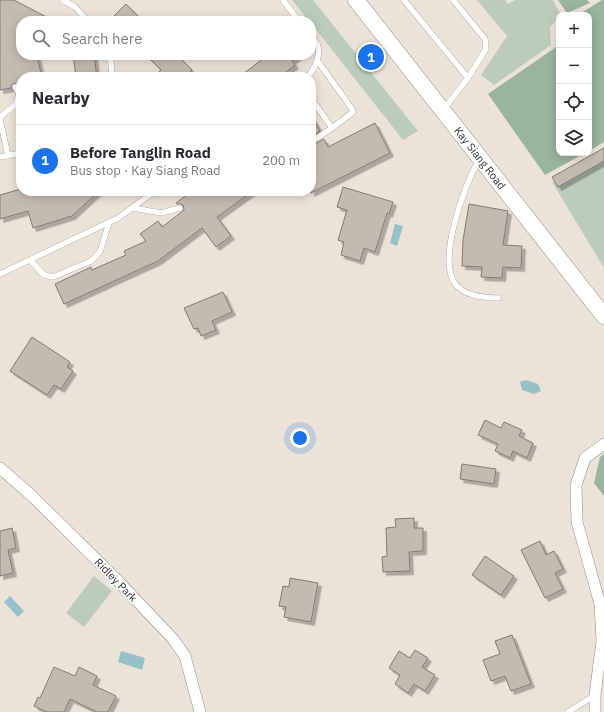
<!DOCTYPE html>
<html lang="en">
<head>
<meta charset="utf-8">
<style>
  :root { --surface:#fff; --page:#f2f2f3; --text:#2b2b33; --muted:#7c7c81; --line:#e1e1e2; --accent:#1a73e8 }
  body { margin:0; font-family:"IBM Plex Sans",sans-serif; background:var(--page); color:var(--text) }
  .controls { position:absolute; right:12px; top:12px; display:grid; overflow:hidden; border-radius:8px; box-shadow:0 2px 10px #0003 }
  .controls button { width:36px; height:36px; display:grid; place-items:center; padding:0; border:0; border-bottom:1px solid var(--line); background:var(--surface); color:var(--text); font:20px sans-serif }
  .you { position:absolute; left:300px; top:438px; width:14px; height:14px; margin:-10px; border:3px solid #fff; border-radius:50%; background:#1a73e8; box-shadow:0 0 0 6px #1a73e833 }
  .badge { display:grid; place-items:center; width:26px; height:26px; border-radius:50%; background:var(--accent); color:#fff; font-size:13px; font-weight:700 }
  .pin { position:absolute; translate:-50% -50%; border:2px solid #fff; box-shadow:0 1px 4px #0006 }
  .list { margin:0; padding:0; list-style:none }
  h2 { display:flex; justify-content:space-between; align-items:center; height:52px; margin:0; padding:0 16px; font-size:17px }
  h2 small { font-size:13px; font-weight:400; color:var(--muted) }
  .list li { display:grid; grid-template-columns:26px 1fr auto; gap:12px; align-items:center; box-sizing:border-box; height:72px; padding:0 16px; border-top:1px solid var(--line) }
  .list b { display:block; font-size:15px; white-space:nowrap }
  .list p { margin:0; font-size:13px; white-space:nowrap; color:var(--muted) }
  .list em { font-size:13px; font-style:normal; color:var(--muted) }
  .icon { flex:none; width:22px; height:22px; fill:none; stroke:currentColor; stroke-width:2; stroke-linecap:round; stroke-linejoin:round }
  .map { position:relative; flex:none; width:604px; height:712px; overflow:hidden }
  .search { position:absolute; background:var(--surface); box-shadow:0 2px 10px #0003; left:16px; top:16px; width:300px; height:44px; display:flex; align-items:center; gap:10px; box-sizing:border-box; padding:0 14px; border-radius:16px; color:var(--muted); font-size:15px }
  .panel { position:absolute; background:var(--surface); box-shadow:0 2px 10px #0003; left:16px; top:72px; width:300px; height:124px; border-radius:16px }
  .map>svg:first-child { display:block }
  .green { fill:#bbccbd }
  .forest { fill:#99b59c }
  .water { fill:#97c1c7 }
  .building { fill:#c4bbb0; stroke:#837a71; filter:url(#shadow) }
  .lines { fill:none; stroke-linecap:round; stroke-linejoin:round }
  .lane-casing { stroke:#938b80; stroke-width:6 }
  .street-casing { stroke:#938b80; stroke-width:12 }
  .secondary-casing { stroke:#938b80; stroke-width:17 }
  .lane { stroke:#fff; stroke-width:5.5 }
  .street { stroke:#fff; stroke-width:11 }
  .secondary { stroke:#fff; stroke-width:16 }
  .labels { text-anchor:middle; dominant-baseline:central; stroke-width:3; stroke-linejoin:round; paint-order:stroke }
  .street-label { font-size:11px; fill:#35322d; stroke:#fff }
</style>
</head>
<body>
<div class="map">
<svg width="604" height="712" viewBox="0 0 604 712">
  <defs>
    <filter id="shadow"><feDropShadow dx="3.5" dy="3.5" stdDeviation="0" flood-color="#0004"/></filter>
  </defs>
  <rect width="100%" height="100%" fill="#ece3d8"/>
  <path class="green" d="M292,0H313L418,131L403,140L311,23V21H309Z
    M477,0H505L508,4L515,0H553L561,15H559V17L550,27L551,45L494,85L481,75L507,36Z
    M604,153V268L552,182Z
    M94,576L112,591L84,627L66,613Z"/>
  <path class="forest" d="M558,0H587L590,3L567,13Z
    M602,0H604V142L589,151V15H578Z
    M559,26V153H585L545,175L488,94L556,47V28Z
    M604,454V496L594,483L600,457Z"/>
  <path class="water" d="M395,224L403,226L397,246L390,243Z
    M526,380L538,384L541,391L534,394L522,390L520,382Z
    M10,596L24,611L18,617L4,602Z
    M121,651L145,658L142,670L118,662Z"/>
  <path class="building" d="M0,0H14L54,21H21V55H31L32,57L37,56L42,77H21V86H19L15,83L12,85L11,88L0,90Z
    M126,4L143,21H109Z
    M73,55H94L97,77H76Z
    M146,55H177L192,70L185,77H153L161,70Z
    M268,55H300L292,61L295,65L280,77H239Z
    M311,115L320,131L311,137Z
    M375,123L390,153L311,193V146L324,139L328,147Z
    M604,148V161L558,187L552,177Z
    M343,187L393,202L389,214L387,213L375,252L364,248L360,261L341,255L344,242L338,240L347,210L337,207Z
    M21,189V191H99L72,216L33,228L28,211L0,219V195Z
    M192,191H253L217,217L231,236L216,247L202,228L158,261L64,304L55,284L91,267L92,270L126,255L124,251L146,241L140,234L158,221L162,227L183,211L184,209L183,205L181,204H177L176,203Z
    M469,204L508,211L503,245L522,246L521,268L503,267L502,278L481,277L482,267L462,266L463,240Z
    M223,292L232,312L212,321L216,330L201,336L198,328L194,329L184,308Z
    M32,337L70,362L67,367L73,371L61,389L54,385L47,395L10,371Z
    M485,420L501,428L504,422L522,430L519,436L533,443L527,458L513,451L510,458L495,451L498,444L478,435Z
    M462,464L496,469L494,484L460,479Z
    M414,518V528H423V551L409,552L410,571L383,572L382,557L387,556L386,528L396,527L395,519Z
    M12,528L16,548L8,550L13,573L0,576V531Z
    M540,541L546,555L554,551L563,569L555,573L563,589L545,598L521,550Z
    M485,556L514,576L501,595L472,575Z
    M290,578L318,583L311,622L284,617L286,607L279,606L283,586L289,587Z
    M512,635L531,684L511,691L505,676L491,681L483,660L500,654L495,641Z
    M415,650L428,658L422,667L435,675L425,691L414,684L408,693L395,684L400,675L389,668L399,651L410,658Z
    M54,667L75,676L79,667L97,676L93,685L116,696L108,712H97L70,699L64,712H47L34,706L38,697L40,698Z"/>
  <g class="lines">
    <defs>
      <path id="lane" d="M63,0L75,7L88,21
        M283,0L299,21
        M404,0L468,78
        M110,55L112,74L111,77
        M307,77C314,71 322,54 317,44C316,41 313,39 311,36
        M311,98L332,128
        M444,109L468,78L486,49L485,39L453,0
        M0,117L16,104L19,94L15,87
        M0,119L8,156
        M311,142L332,128L353,112L352,109L317,60
        M0,157L21,153
        M479,160C465,183 436,261 456,285C466,296 483,298 498,298
        M133,208L161,213L180,208
        M30,260L44,275L53,277L91,261L100,252L109,223
        M0,274L118,218L155,191
        M568,712L595,695"/>
      <path id="street" d="M0,468L32,496L119,582L173,639L185,656L200,712
        M595,712V695L602,641L600,604L577,522L576,485L585,458L604,444"/>
      <path id="secondary" d="M356,0L604,316"/>
    </defs>
    <use href="#lane" class="lane-casing"/>
    <use href="#street" class="street-casing"/>
    <use href="#secondary" class="secondary-casing"/>
    <use href="#lane" class="lane"/>
    <use href="#street" class="street"/>
    <use href="#secondary" class="secondary"/>
  </g>
  <g class="labels">
    <g class="street-label">
      <text transform="translate(480 158) rotate(52)">Kay Siang Road</text>
      <text transform="translate(116 580) rotate(46)">Ridley Park</text>
    </g>
  </g>
</svg>
<div class="controls">
<button>+</button>
<button>−</button>
<button><svg class="icon" aria-label="locate" viewBox="0 0 24 24"><circle cx="12" cy="12" r="6"/><path d="M12 2v4M12 18v4M2 12h4M18 12h4"/></svg></button>
<button><svg class="icon" aria-label="layers" viewBox="0 0 24 24"><path d="M12 4l9 5-9 5-9-5zM3 14l9 5 9-5"/></svg></button>
</div>
<div class="you"></div>
<div class="pin badge" style="left:371px;top:57px">1</div>
<div class="search"><svg class="icon" aria-label="search" viewBox="0 0 24 24"><circle cx="10" cy="10" r="6"/><path d="M15 15l6 6"/></svg>Search here</div>
<section class="panel">
<h2>Nearby<small></small></h2>
<ul class="list">
<li><span class="badge">1</span><div><b>Before Tanglin Road</b><p>Bus stop · Kay Siang Road</p></div><em>200 m</em></li>
</ul>
</section>
</div>
</body>
</html>
